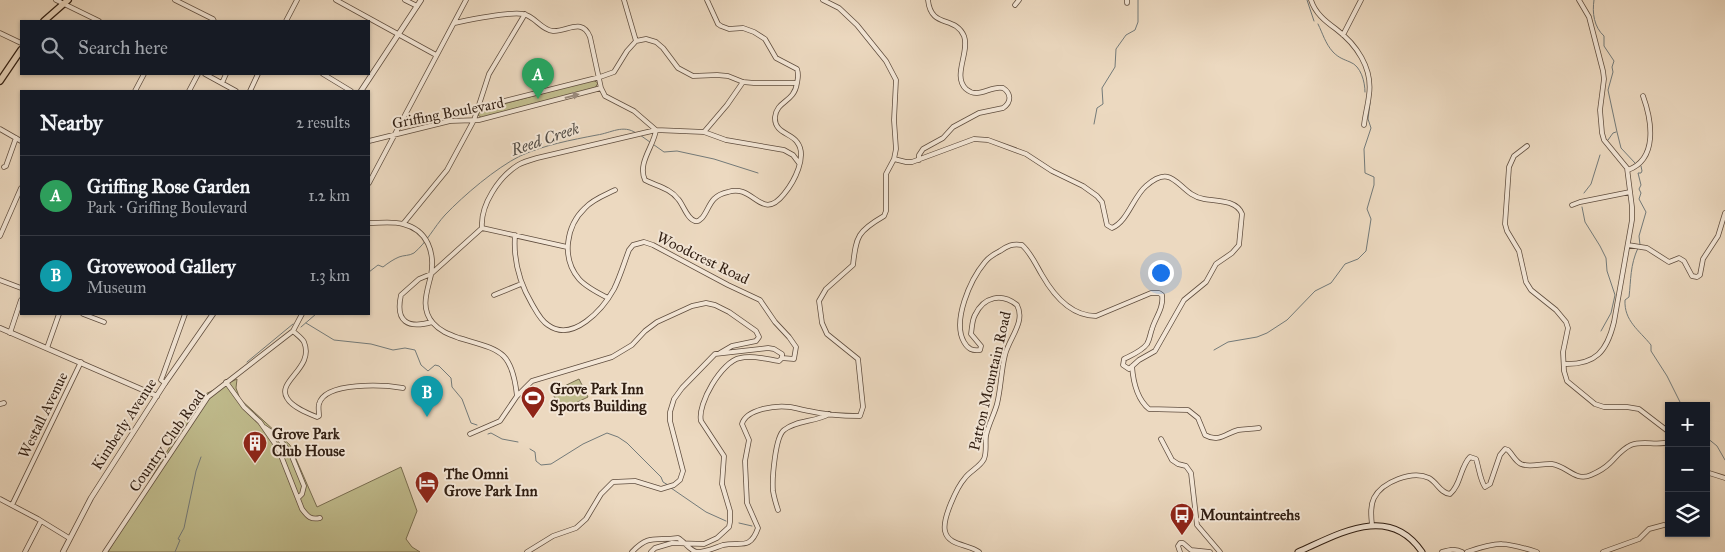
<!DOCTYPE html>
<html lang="en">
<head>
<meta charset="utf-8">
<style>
  :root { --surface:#171b24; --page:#20242c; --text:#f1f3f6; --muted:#9ea1a6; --line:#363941; --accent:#c59692 }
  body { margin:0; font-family:"IM FELL Great Primer",serif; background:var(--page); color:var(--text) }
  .controls { position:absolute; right:15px; bottom:15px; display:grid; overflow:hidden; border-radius:0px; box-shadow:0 1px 4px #0004 }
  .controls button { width:45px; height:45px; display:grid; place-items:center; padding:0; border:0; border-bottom:1px solid var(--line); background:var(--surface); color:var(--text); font:25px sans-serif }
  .you { position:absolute; left:1160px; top:272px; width:18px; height:18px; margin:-12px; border:4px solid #fff; border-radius:50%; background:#1a73e8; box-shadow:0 0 0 8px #1a73e833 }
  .badge { display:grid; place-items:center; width:32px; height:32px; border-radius:50%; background:var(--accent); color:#fff; font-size:16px; font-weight:700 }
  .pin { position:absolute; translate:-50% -41px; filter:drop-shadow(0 1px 2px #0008) }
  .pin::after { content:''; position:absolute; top:26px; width:18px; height:15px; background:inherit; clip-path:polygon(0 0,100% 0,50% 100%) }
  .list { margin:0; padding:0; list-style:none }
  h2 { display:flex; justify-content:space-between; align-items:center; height:65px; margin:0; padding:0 20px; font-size:21px }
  h2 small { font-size:16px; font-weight:400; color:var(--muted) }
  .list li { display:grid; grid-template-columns:32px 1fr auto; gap:15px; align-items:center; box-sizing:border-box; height:80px; padding:0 20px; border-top:1px solid var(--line) }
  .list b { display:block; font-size:19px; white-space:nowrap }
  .list p { margin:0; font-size:16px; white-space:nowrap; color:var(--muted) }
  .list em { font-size:16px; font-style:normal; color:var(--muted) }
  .icon { flex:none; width:28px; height:28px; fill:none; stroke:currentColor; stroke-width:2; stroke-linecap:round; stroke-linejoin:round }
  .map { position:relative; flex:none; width:1725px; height:552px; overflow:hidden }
  .search { position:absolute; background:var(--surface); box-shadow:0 1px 4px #0004; left:20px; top:20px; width:350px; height:55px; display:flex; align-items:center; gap:12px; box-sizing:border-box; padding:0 18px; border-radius:0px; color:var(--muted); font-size:19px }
  .panel { position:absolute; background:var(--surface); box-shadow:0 1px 4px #0004; left:20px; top:90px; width:350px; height:225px; border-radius:0px }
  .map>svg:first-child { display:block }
  .green { fill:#c0bc8d; stroke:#786d50 }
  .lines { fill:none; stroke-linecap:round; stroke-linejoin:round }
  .stream { stroke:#737a79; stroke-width:1 }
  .minor-casing { stroke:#5f4d3e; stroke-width:5.5 }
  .tertiary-casing { stroke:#5f4d3e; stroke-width:6 }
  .secondary-casing { stroke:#301e12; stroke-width:7 }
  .primary-casing { stroke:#301e12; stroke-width:8 }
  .minor { stroke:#f3e6d6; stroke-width:4 }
  .tertiary { stroke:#f3e6d6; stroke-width:4.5 }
  .secondary { stroke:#f3e6d6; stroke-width:5 }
  .primary { stroke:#ecd9c0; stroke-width:5.5 }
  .oneway { fill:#9b8c7e }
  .labels { text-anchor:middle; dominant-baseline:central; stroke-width:4; stroke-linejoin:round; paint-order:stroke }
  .street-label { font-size:15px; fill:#301e12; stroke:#f3e6d6 }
  .poi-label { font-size:15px; font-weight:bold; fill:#301e12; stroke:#f3e6d6; text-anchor:start }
  .water-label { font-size:16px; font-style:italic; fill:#514c46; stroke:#f3e6d6 }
</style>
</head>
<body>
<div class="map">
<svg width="1725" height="552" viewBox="0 0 1725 552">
  <rect width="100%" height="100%" fill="#ecd9c0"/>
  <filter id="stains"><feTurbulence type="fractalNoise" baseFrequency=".004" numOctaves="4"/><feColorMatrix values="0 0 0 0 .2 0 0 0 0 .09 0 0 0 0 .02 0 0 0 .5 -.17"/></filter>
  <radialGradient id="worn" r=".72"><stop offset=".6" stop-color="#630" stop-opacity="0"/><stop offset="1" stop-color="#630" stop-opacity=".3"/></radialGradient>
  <path class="green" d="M593,80L598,83L595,88L482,118L478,115L481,110Z
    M237,379L236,388L240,399L290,445L317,507L401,467L417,511L406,539L412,547L420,552H108L199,397Z
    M579,379L588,397L561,410L552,392Z"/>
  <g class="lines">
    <path class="stream" d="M1307,0L1314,21
      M1594,0C1592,13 1594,27 1604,36V46L1614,61L1612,67L1613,72L1608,90L1617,132L1621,148L1635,163
      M1318,24C1323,34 1325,43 1333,52C1339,58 1343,59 1350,62C1361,66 1365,82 1365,92
      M1094,124L1097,108L1103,104L1102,88L1115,67L1116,49L1126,35L1135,30L1138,22V0
      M640,135L664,152L677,151L714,159L758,173
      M1608,140L1613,133L1616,132
      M1584,193L1591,184L1600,155
      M1582,207L1585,222L1600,246L1606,258L1607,271L1615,295L1611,313L1601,331
      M1640,245L1639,236L1646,212L1639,199L1641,193L1639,189L1641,185L1638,173H1641L1642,171L1641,166
      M1638,248C1630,265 1631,280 1629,297L1625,300C1624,321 1639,330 1651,345V351L1667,376L1682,406
      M369,272L378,265L383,267C388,263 394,259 399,257C404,255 409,256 414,253C427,242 434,227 445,215C464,195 496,168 520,156C544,145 571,140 597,135C611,133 623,124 636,133
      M306,323L334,340L371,344L393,350L405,348L415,350L421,365L428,371L435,365L439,366L451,378L452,387L462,399L471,423L477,425
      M301,327L316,314
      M1214,350L1228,342L1257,337L1267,333L1287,320L1315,291L1331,283L1345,264L1358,259L1366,251L1371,219L1367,209L1374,185V177L1365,173L1364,149L1371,128L1368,119L1370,103
      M247,362L293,324
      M488,434L491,433L502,439L518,442
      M1706,437L1717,446L1725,460
      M530,449L535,452L536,461L541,465L551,464L583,444L607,433L618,437L627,443L661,477L663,482L668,485
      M671,488L706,512L726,521
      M739,523L752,526
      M175,552L180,540L178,539L184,528L196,471L201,457"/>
    <defs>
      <path id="minor" d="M56,0L99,21
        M175,0L213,19L214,21
        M336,0L436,55
        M405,0L417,6
        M624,0L636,41
        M1127,0V3
        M1311,0C1315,13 1325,21 1336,29C1356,44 1373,68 1369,95C1368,105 1365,115 1364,125
        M1015,5L1019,0
        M286,21L297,0
        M454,23C469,20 510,11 523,14C535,16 541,30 553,31C567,32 582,17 590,37L601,88L605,96L634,111L656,130L704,132L726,140L784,150L793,155L799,163
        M0,33L21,43
        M1343,35L1361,0
        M205,74L236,91
        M323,74L351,91
        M222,83L226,74
        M135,91L144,74
        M189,91L198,74
        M250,91L258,74
        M477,108L600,77L614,72L627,51L636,41L646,39L656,42L663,48L678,68L693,76L717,75L728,76L743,82L754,83H797
        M0,129L21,141
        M656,130C654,146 637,163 645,180C656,186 670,188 678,199C683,204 687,219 695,221C699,222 699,220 702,218C707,212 709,204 714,199C718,195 723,193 728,192C754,183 761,223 784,194C794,182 808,156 797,142C791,133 774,133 775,117C777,100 794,103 797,83C798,77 799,75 797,69L776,58L765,39L754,32L743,28L729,29L721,26L718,24L707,0
        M704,132L727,105L743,82
        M369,141L450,121L479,120L601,88
        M1527,146L1514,156L1509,167L1505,224L1507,231L1519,251L1526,282L1531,290L1556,310L1566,322L1568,328L1563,352L1564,371L1567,381L1595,404L1604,407H1627L1639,409L1669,432
        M894,159L906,162H912L974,139L988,140L1026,154L1052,171L1083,186L1097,196L1102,202L1107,225L1112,228C1128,221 1133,197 1146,186C1175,160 1178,195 1204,199C1217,201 1237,200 1242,214L1239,245L1232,253L1216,264L1206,282L1184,300L1155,351L1139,360L1129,369L1123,365L1124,359C1132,355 1142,351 1147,344C1150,339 1150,334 1152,329C1155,318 1164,308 1162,295L1159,293H1151L1096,316C1071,316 1054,296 1042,275C1036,265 1031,253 1022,245C1013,243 1007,246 1000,251C994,254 989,257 985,262C970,280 952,321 964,342C968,349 972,351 980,350L981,346L971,334C972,328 972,320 975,315C984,296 1002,293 1017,305C1026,322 1009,338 1005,355C1001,371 1001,388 997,404C994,415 988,425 986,436C985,443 987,452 984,459C980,467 970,471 965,478C957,487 942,519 945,531C948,546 969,544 979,552
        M919,160V155L923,149L943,138L953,127L979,113L1003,108C1012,102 1011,93 1003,88C990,85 979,100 966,89C952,76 970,52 964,36C955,15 931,29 928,0
        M4,167L6,166L16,138
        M1628,170C1658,159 1652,121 1643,96
        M369,183L466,0
        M1572,205L1580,202L1630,192
        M369,223C380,223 392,221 403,224C428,230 435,253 431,275C427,292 420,308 433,323C440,331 448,334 459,338C499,350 512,349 517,396
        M403,224L447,170L474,120L489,74L525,14
        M482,228L567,247
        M515,235C513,261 519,282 532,304C536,311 541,321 548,325C573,343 603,309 614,289C620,277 624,263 629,250L633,245L644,242L653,245L728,285L760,300L775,322L789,337L796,347L794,359L782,358L779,361C766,359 752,355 740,358C722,361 697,404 701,421L724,456L722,484L730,511V522L729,527L717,538L704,544L672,543L655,548L651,552
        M0,236L21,188
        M1628,245L1647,248L1669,262L1679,258L1684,261L1692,276L1697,277L1700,275L1703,259L1718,236L1725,213
        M0,280L21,288
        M494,295L521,284
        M608,298C598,293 586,287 579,279C561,258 566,226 585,208C593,199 605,195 615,190
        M83,314L104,322
        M432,322C408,329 395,322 401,295L419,279L431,274L482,228C480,205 499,177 518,165C523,162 530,160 537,158L656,130
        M293,331C296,334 302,338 304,342C315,368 276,381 287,398C292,407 307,413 317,417L319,416C319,412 318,407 319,404C325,381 385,385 403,388
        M10,333L21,300
        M47,348L59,314
        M1564,364C1596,365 1607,351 1614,322L1632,220V207L1627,168L1604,140L1602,133L1600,110L1604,79L1603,71L1589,17L1579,0
        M1132,366C1133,380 1137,399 1149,409L1188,410L1198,418L1205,435C1219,443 1226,433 1238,430C1245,429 1252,429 1259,428
        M226,382L244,407L260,422L278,448L302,509C308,517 311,520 320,518
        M165,383L161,380L163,375L185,314
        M0,404L4,403
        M264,427L277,436L291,454L304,486L302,494L298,498
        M470,434L500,421L517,396L532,381L612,357L632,345L645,331L657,322L692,306L706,303L715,305L729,312L756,331L759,337L756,341L732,346L720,353
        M1161,439L1172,460L1178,464L1186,466L1191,473L1197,525L1220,552
        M1706,472L1725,478
        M0,499L38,519L69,538
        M12,505L81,362
        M778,510C776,504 774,497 773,491C772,479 775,437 784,430C796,420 816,422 829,414
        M1372,525C1371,516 1370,506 1374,498C1382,482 1412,470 1429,478C1437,482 1440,493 1450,494C1461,485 1460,467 1470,457L1476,459C1479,468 1480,480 1485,487L1490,484L1500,455L1505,449L1508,450C1513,455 1515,461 1521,464C1530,468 1542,463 1552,464C1567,466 1575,482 1591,475C1598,472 1605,468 1610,463C1617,456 1622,449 1631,445C1643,440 1656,446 1669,442
        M25,552L41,521
        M105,552L208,397L293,331L302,314
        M527,552L553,536L576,528L586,519L601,494L613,482L635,481L661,489L674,485L680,480L683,471L670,421V412L674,399L682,388L715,354L768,348L774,349L782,354V358
        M632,552C649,534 655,541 678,538C685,542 690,551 697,552C707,552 714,548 723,545C740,541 750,551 758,528L747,503L745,461L749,440L742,424C746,409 776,405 790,407C796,408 803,410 809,411C826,415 843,416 860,416L863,407L858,359L827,334L822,323L819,301L826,289L853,265C856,236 858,231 884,216L886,211V174L894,159L896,149L894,120L896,80L886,61L857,25L839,8L823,0
        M1180,552L1178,546L1180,543H1183L1191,550L1210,552
        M1442,552C1449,550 1455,548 1462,552
        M1467,552C1499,541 1505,542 1537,552
        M1603,552L1639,539L1649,529L1664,525"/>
      <path id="tertiary" d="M361,91L421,0
        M0,328L157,396
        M63,552L91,498L165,383L213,314"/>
      <path id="secondary" d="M1298,552C1339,534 1389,503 1422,552"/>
      <path id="primary" d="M44,21L68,0
        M0,81L21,50"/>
    </defs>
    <use href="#minor" class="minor-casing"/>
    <use href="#tertiary" class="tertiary-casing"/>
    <use href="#secondary" class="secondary-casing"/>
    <use href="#primary" class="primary-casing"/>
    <use href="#minor" class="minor"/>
    <use href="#tertiary" class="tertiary"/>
    <use href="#secondary" class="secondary"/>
    <use href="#primary" class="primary"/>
  </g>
  <defs><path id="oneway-solid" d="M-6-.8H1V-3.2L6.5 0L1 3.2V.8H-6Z" transform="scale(1.25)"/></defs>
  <use class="oneway" href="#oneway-solid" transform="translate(572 96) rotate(-15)"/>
  <defs>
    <symbol id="stadium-pin" viewBox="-11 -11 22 30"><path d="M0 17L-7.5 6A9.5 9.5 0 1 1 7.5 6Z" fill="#8f2418" stroke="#f3e6d6"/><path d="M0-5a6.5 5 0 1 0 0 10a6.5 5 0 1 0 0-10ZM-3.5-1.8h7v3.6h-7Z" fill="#fff"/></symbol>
    <symbol id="building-pin" viewBox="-11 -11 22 30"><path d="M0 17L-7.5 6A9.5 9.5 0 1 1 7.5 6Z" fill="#8f2418" stroke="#f3e6d6"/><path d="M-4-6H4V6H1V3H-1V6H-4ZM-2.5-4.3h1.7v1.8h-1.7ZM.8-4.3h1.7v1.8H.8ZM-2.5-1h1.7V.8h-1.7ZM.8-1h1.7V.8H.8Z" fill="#fff"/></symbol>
    <symbol id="hotel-pin" viewBox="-11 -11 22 30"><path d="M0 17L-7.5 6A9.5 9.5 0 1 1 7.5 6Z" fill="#8f2418" stroke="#f3e6d6"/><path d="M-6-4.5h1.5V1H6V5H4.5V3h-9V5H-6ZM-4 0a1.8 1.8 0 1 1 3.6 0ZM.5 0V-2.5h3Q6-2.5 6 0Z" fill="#fff"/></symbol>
    <symbol id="bus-pin" viewBox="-11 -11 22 30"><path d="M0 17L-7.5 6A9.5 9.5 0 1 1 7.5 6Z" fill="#8f2418" stroke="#f3e6d6"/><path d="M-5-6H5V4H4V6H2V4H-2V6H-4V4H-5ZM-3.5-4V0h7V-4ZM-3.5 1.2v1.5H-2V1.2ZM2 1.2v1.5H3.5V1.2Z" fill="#fff"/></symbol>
  </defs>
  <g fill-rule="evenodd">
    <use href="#stadium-pin" x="519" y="384" width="28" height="38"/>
    <use href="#building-pin" x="241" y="429" width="28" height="38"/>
    <use href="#hotel-pin" x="413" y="469" width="28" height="38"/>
    <use href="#bus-pin" x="1168" y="501" width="28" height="38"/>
  </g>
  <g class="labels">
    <g class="street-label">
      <text transform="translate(448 113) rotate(-11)">Griffing Boulevard</text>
      <text transform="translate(703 258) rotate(26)">Woodcrest Road</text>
      <text transform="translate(990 381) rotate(-77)">Patton Mountain Road</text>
      <text transform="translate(43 415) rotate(-64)">Westall Avenue</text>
      <text transform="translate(124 424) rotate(-57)">Kimberly Avenue</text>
      <text transform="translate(167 441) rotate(-55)">Country Club Road</text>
    </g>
    <g class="poi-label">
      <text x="550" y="389">Grove Park Inn<tspan x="550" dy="17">Sports Building</tspan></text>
      <text x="272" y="434">Grove Park<tspan x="272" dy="17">Club House</tspan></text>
      <text x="444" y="474">The Omni<tspan x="444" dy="17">Grove Park Inn</tspan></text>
      <text x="1200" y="515">Mountaintreehs</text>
    </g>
    <g class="water-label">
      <text transform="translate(545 139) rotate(-19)">Reed Creek</text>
    </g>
  </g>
  <rect width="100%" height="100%" filter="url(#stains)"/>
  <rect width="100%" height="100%" fill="url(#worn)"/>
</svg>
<div class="controls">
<button>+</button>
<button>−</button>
<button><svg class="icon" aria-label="layers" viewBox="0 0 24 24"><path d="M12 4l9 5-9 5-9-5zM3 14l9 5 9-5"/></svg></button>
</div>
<div class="you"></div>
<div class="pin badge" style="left:538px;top:99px;background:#2e9e5b">A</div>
<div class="pin badge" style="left:427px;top:417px;background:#0f9aa8">B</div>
<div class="search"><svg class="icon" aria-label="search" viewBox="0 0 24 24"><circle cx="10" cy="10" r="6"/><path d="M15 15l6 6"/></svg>Search here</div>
<section class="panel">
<h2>Nearby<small>2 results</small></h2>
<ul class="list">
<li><span class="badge" style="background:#2e9e5b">A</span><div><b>Griffing Rose Garden</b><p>Park · Griffing Boulevard</p></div><em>1.2 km</em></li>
<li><span class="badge" style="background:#0f9aa8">B</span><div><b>Grovewood Gallery</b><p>Museum</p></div><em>1.3 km</em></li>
</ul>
</section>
</div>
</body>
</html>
